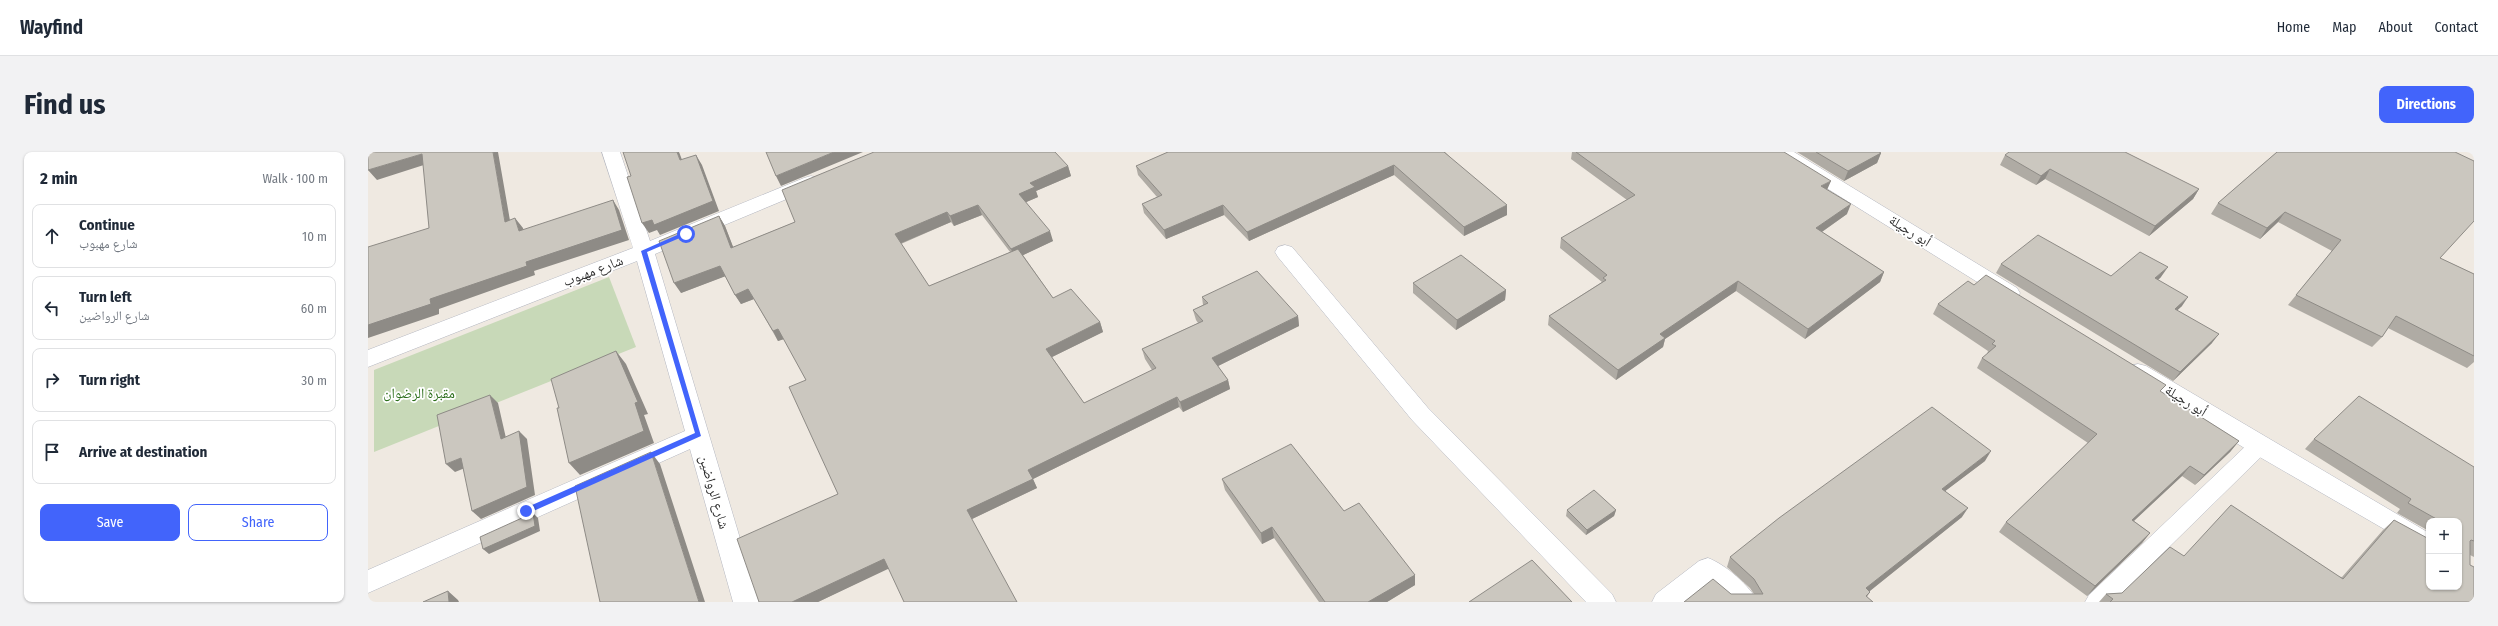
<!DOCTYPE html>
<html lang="en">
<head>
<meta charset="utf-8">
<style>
  :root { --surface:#fff; --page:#f2f2f3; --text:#1f2937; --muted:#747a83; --line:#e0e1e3; --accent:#4264fb }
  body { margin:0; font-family:"Fira Sans Condensed","Noto Naskh Arabic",sans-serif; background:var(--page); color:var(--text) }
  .controls { position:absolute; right:12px; bottom:12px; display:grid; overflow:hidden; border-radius:8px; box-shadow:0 1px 3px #0004 }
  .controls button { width:36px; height:36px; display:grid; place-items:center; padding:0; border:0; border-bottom:1px solid var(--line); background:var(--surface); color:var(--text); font:20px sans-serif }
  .stop { position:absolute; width:12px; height:12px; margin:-9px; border:3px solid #4264fb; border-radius:50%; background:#fff }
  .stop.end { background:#4264fb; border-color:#fff; box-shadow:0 1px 4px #0008 }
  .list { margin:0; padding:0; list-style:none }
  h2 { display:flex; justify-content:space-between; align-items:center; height:52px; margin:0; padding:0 16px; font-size:17px }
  h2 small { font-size:13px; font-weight:400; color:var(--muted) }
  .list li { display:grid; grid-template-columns:26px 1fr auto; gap:12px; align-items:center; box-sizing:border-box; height:64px; margin:0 8px 8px; padding:0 8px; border:1px solid var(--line); border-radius:8px }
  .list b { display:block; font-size:15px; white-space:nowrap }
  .list p { margin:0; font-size:13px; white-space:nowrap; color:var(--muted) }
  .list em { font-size:13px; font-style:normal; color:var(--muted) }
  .actions { display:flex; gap:8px; padding:12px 16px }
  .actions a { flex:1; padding:9px 0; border:1px solid var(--accent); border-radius:8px; text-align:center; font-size:14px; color:var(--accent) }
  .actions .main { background:var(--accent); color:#fff }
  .icon { flex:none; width:22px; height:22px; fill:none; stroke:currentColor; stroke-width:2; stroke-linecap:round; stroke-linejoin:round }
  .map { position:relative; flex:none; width:2106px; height:450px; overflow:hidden; border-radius:8px }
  header { display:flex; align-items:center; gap:24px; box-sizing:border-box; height:56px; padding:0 20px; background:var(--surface); border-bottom:1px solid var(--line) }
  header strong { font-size:19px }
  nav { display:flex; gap:22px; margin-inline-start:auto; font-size:14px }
  .intro { display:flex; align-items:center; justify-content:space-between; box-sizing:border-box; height:96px; padding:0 24px }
  h1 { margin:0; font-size:28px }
  .button { padding:10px 18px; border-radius:8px; background:var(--accent); color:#fff; font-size:14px; font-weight:700 }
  main { display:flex; gap:24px; padding:0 24px }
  aside { flex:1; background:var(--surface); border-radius:8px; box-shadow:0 1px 3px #0004 }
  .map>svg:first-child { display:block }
  .cemetery { fill:#c8d9b8 }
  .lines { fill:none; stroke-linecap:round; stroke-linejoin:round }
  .service-casing { stroke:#b4b7c1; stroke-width:1 }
  .minor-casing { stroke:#b4b7c1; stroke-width:1 }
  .tertiary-casing { stroke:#b4b7c1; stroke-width:1 }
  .service { fill:#fff; fill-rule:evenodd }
  .minor { fill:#fff; fill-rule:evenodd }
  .tertiary { fill:#fff; fill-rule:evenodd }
  .wall { fill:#afaba4; fill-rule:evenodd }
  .shaded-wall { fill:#8e8b86 }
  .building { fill:#cbc7bf; stroke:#8e8b86 }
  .route { fill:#4264fb }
  .labels { text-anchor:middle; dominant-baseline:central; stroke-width:3.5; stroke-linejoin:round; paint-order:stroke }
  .street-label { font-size:14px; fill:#2e2e2e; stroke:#fff }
  .park-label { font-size:14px; fill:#2c6e1b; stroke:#fff }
</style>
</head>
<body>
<header>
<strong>Wayfind</strong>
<nav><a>Home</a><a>Map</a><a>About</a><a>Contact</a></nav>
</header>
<div class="intro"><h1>Find us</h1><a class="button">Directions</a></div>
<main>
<aside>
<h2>2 min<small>Walk · 100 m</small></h2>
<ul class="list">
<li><svg class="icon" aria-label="ahead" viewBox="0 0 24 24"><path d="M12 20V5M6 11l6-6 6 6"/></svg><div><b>Continue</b><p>شارع مهبوب</p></div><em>10 m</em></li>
<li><svg class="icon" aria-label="left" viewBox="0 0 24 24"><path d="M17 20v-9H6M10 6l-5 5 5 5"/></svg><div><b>Turn left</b><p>شارع الرواضين</p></div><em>60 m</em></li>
<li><svg class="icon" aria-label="right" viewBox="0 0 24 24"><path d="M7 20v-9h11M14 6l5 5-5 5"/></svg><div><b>Turn right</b></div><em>30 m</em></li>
<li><svg class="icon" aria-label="arrive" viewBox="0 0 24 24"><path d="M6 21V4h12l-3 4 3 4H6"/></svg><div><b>Arrive at destination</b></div></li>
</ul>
<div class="actions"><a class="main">Save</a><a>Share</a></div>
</aside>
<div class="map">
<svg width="2106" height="450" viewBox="0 0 2106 450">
  <rect width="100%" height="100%" fill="#efe9e1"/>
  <path class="cemetery" d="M241,125L268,195L6,300V218Z"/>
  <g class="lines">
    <defs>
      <path id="service" d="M1891,286L1898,288L1902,294L1898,300L1745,450H1717L1721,443L1884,288Z"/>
      <path id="minor" d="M234,0H252L282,89L436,26L443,24L450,26L452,30L450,34L287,102L391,450H365L322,297L0,441V418L317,279L269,109L0,215V198L265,96Z
        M917,93L924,95L1060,256L1244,442L1248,450H1218L1044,268L910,105L907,100L910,95Z
        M1340,406C1357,412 1382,434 1390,450H1359L1339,432L1316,450H1284L1288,442L1331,409Z"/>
      <path id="tertiary" d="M1404,0H1426L1649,136L1652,141L1649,146L1642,148L1635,146L1407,4Z
        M1770,212L1778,214L2061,381V403L1883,300L1762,226L1759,220L1762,214Z"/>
    </defs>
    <use href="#service" class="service-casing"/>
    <use href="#minor" class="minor-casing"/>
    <use href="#tertiary" class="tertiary-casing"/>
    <use href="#service" class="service"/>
    <use href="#minor" class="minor"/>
    <use href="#tertiary" class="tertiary"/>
  </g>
  <path class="wall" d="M800,0H1078H1077L1139,63L1096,84L1026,23L881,89L856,63L798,87L776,61L774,52L789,45L770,23L768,14Z
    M1204,0H1416L1459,38L1479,62L1454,80L1516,120L1512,130L1437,187L1368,139L1297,187L1295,195L1248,228L1180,173L1181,164L1234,130L1192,96L1193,86L1259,48L1203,7Z
    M1429,0H1511L1513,1L1509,11L1476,29Z
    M1909,0L2072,106L2106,122V210L2099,216L2020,176L2014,185L2004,195L1920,153L1964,99L1910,70L1892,87L1843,62L1850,51Z
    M1637,3L1831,37L1825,47L1781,84L1677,27L1668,33L1632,13Z
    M700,14L703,24L668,39L670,45L658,50L685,89L655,103L685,146L732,170L735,180L684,205L716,251L784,218L777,207L774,197L830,171L828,168L825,158L835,153L834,145L930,164L931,174L850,214L860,228L862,237L815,260L811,255L665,327L669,336L604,367L520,416L450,450H391L470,342L438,228L416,187L410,189L386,147L373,152L367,143L357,124L313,141L351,64L357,74L365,95L427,70ZM614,63L642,100L561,134L533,92L583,70L586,74Z
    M1633,112L1743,124L1793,125L1790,128L1814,154L1809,158L1844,191L1805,229L1628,121Z
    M1045,131L1138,138L1137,148L1088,178L1045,141Z
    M1570,152L1793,240L1871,289L1862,300L1827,333L1814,324L1766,369L1782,381L1774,391L1719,444L1631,380L1638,370L1720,291L1609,216L1614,206L1619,202L1620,199L1565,162Z
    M1946,287L2106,315V405L2102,403V413L2106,450H1731L1738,442L1754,441L1816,404L1974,425L2015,378L2026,368L2061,435L2091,369H2061V379L2029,361L2032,357L1937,297Z
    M1617,309L1577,339L1594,365L1502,439V440L1499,445L1363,442H1386L1382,436L1359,415L1362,405Z
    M854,327L976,359L1047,423V433L1019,450H951L906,386L894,392L857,338Z
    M1199,358H1248L1246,364L1218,383L1198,364Z"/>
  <path class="shaded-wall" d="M125,0H130L144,80L137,70Z
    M309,0H311L318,18L312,8Z
    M466,0H495L413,34L408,24Z
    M1513,1L1509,11L1476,29L1480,19Z
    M54,2L62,11L9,28L0,18Z
    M328,3L334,13L351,59L292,83L289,78L281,81L274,71Z
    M1026,13V23L881,89L879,80Z
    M700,14L703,24L668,39L670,45L654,52L651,42L662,31Z
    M1682,17L1677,27L1668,33L1673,24Z
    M1463,29L1459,38L1453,34Z
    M1831,37L1825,47L1781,84L1787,74Z
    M245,48L251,58L261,88L166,119L167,123L71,157V162L0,186V173L62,147Z
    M1483,52L1479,62L1445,86L1448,76Z
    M610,53L614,63L586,74L582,64Z
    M855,53L856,63L798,87L796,78Z
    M1139,53V63L1096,84V75Z
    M579,60L583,70L531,92L527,82Z
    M1917,60L1910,70L1892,87L1899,76Z
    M351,64L357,74L369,105L363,96Z
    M147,66L155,76L158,88L151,79Z
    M682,79L685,89L647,107L643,97Z
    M352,114L358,124L313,141L306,131Z
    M1800,115L1793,125L1781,136L1787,126Z
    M1516,120L1512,130L1437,187L1440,177Z
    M1370,129L1368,139L1297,187L1295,195L1248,228L1250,218L1292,182Z
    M380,137L386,147L373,152L367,143Z
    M1138,138L1137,148L1088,178L1089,168Z
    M1820,145L1814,154L1801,166L1807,157Z
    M930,164L931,174L846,216L844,206Z
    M732,170L735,180L682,206L678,197Z
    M410,177L416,187L410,189L405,179Z
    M1851,182L1844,191L1805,229L1812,220Z
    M248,199L258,212L280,262L276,263L286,291L212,323L201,311Z
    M860,228L862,237L815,260L812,250Z
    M122,243L130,251L140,295L133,287Z
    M809,245L811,255L665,327L669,336L604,367L599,358L660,318Z
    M151,279L159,287L167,343L113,367L104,359Z
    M1871,289L1862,300L1827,333L1836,323Z
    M1623,299L1617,309L1568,346L1574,337Z
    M283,300L292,312L337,450H331Z
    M93,306L102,314L87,320L78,312Z
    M1822,314L1814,324L1756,378L1764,368Z
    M1600,356L1594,365L1493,446L1498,436Z
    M1248,358L1246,364L1218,383L1219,378Z
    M165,361L170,366L172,379L121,402L115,397Z
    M904,375L906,386L894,392L893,381Z
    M1782,381L1774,391L1719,444L1727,434Z
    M516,407L522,416L450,450H424Z
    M1047,423V433L1019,450H1000Z
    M80,439L90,448L91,450H81Z"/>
  <path class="building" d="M0,0H125L137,70L147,66L151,79L245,48L254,78L158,110L159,114L62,147L63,152L0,173V95L61,76L54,2L0,18Z
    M255,0H309L312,8L328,3L345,49L286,73L284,68L274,71L259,25L263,24Z
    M398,0H466L408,24Z
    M506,0H687L700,14L662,31L667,35L651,42L682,79L643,97L610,53L582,64L579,60L527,82L561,134L650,97L685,146L703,137L732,170L678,197L716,251L788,216L774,197L835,169L825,158L840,151L834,145L889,119L930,164L844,206L860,228L812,250L809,245L660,318L665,327L599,358L649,450H536L516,407L424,450H391L369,387L470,342L421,235L438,228L410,177L405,179L380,137L367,143L352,114L306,131L291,89L351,64L363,96L427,70L414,38Z
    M800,0H1076L1139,53L1096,75L1026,13L879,80L855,53L796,78L774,52L794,43L768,14Z
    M1208,0H1416L1463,29L1453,34L1483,52L1448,76L1516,120L1440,177L1370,129L1292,182L1297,186L1250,218L1181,164L1238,128L1235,126L1239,123L1193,86L1267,43Z
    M1448,0H1511L1513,1L1480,19Z
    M1641,0H1757L1831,37L1787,74L1682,17L1673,24L1637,3Z
    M1909,0H2087L2106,9V69L2072,106L2106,122V204L2028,164L2014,185L1928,143L1973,88L1917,60L1899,76L1850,51Z
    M1670,83L1743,124L1772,100L1800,115L1787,126L1820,145L1807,157L1851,182L1812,220L1633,112Z
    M1093,103L1138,138L1089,168L1045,131Z
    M1618,123L1798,233L1792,239L1871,289L1836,323L1822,314L1764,368L1782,381L1727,434L1638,370L1729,282L1614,206L1628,194L1624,192L1627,189L1570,152L1600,129L1606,133Z
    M248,199L270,250L267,251L276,279L201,311L189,256H191L183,227Z
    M122,243L133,287L151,279L159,335L104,359L93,306L78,312L69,263Z
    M1991,244L2106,315V389L2103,388L2102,389V413L2106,415V450H1742L1745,447L1738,442L1754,441L1802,395L1816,404L1863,353L1975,427L2026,368L2061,387V435H2091V369H2072L2040,351L2043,347L1946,287Z
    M1564,255L1623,299L1574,337L1600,356L1498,436L1502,440L1498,444L1505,450H1316L1345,427L1363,442H1395L1386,427L1362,405L1411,366Z
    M923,292L976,359L991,351L1047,423L1000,450H957L904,375L893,381L854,327Z
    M283,300L331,450H232L207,334Z
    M1226,338L1248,358L1219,378L1199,358Z
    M165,361L167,374L115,397L112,385Z
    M1164,408L1204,450H1101Z
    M80,439L81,450H55Z"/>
  <path class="route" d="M316,80L321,82L279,100L333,284L161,361H155V357L327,281L273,99Z"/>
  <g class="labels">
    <g class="street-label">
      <text transform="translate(1542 79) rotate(32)">أبو رجيلة</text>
      <text transform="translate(225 119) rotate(-21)">شارع مهبوب</text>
      <text transform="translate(1818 249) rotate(32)">أبو رجيلة</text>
      <text transform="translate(346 340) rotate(74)">شارع الرواضين</text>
    </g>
    <g class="park-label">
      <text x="51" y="241">مقبرة الرضوان</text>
    </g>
  </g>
</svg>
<div class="controls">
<button>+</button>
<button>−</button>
</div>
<div class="stop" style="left:318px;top:82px"></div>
<div class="stop end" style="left:158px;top:359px"></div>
</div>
</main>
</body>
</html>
